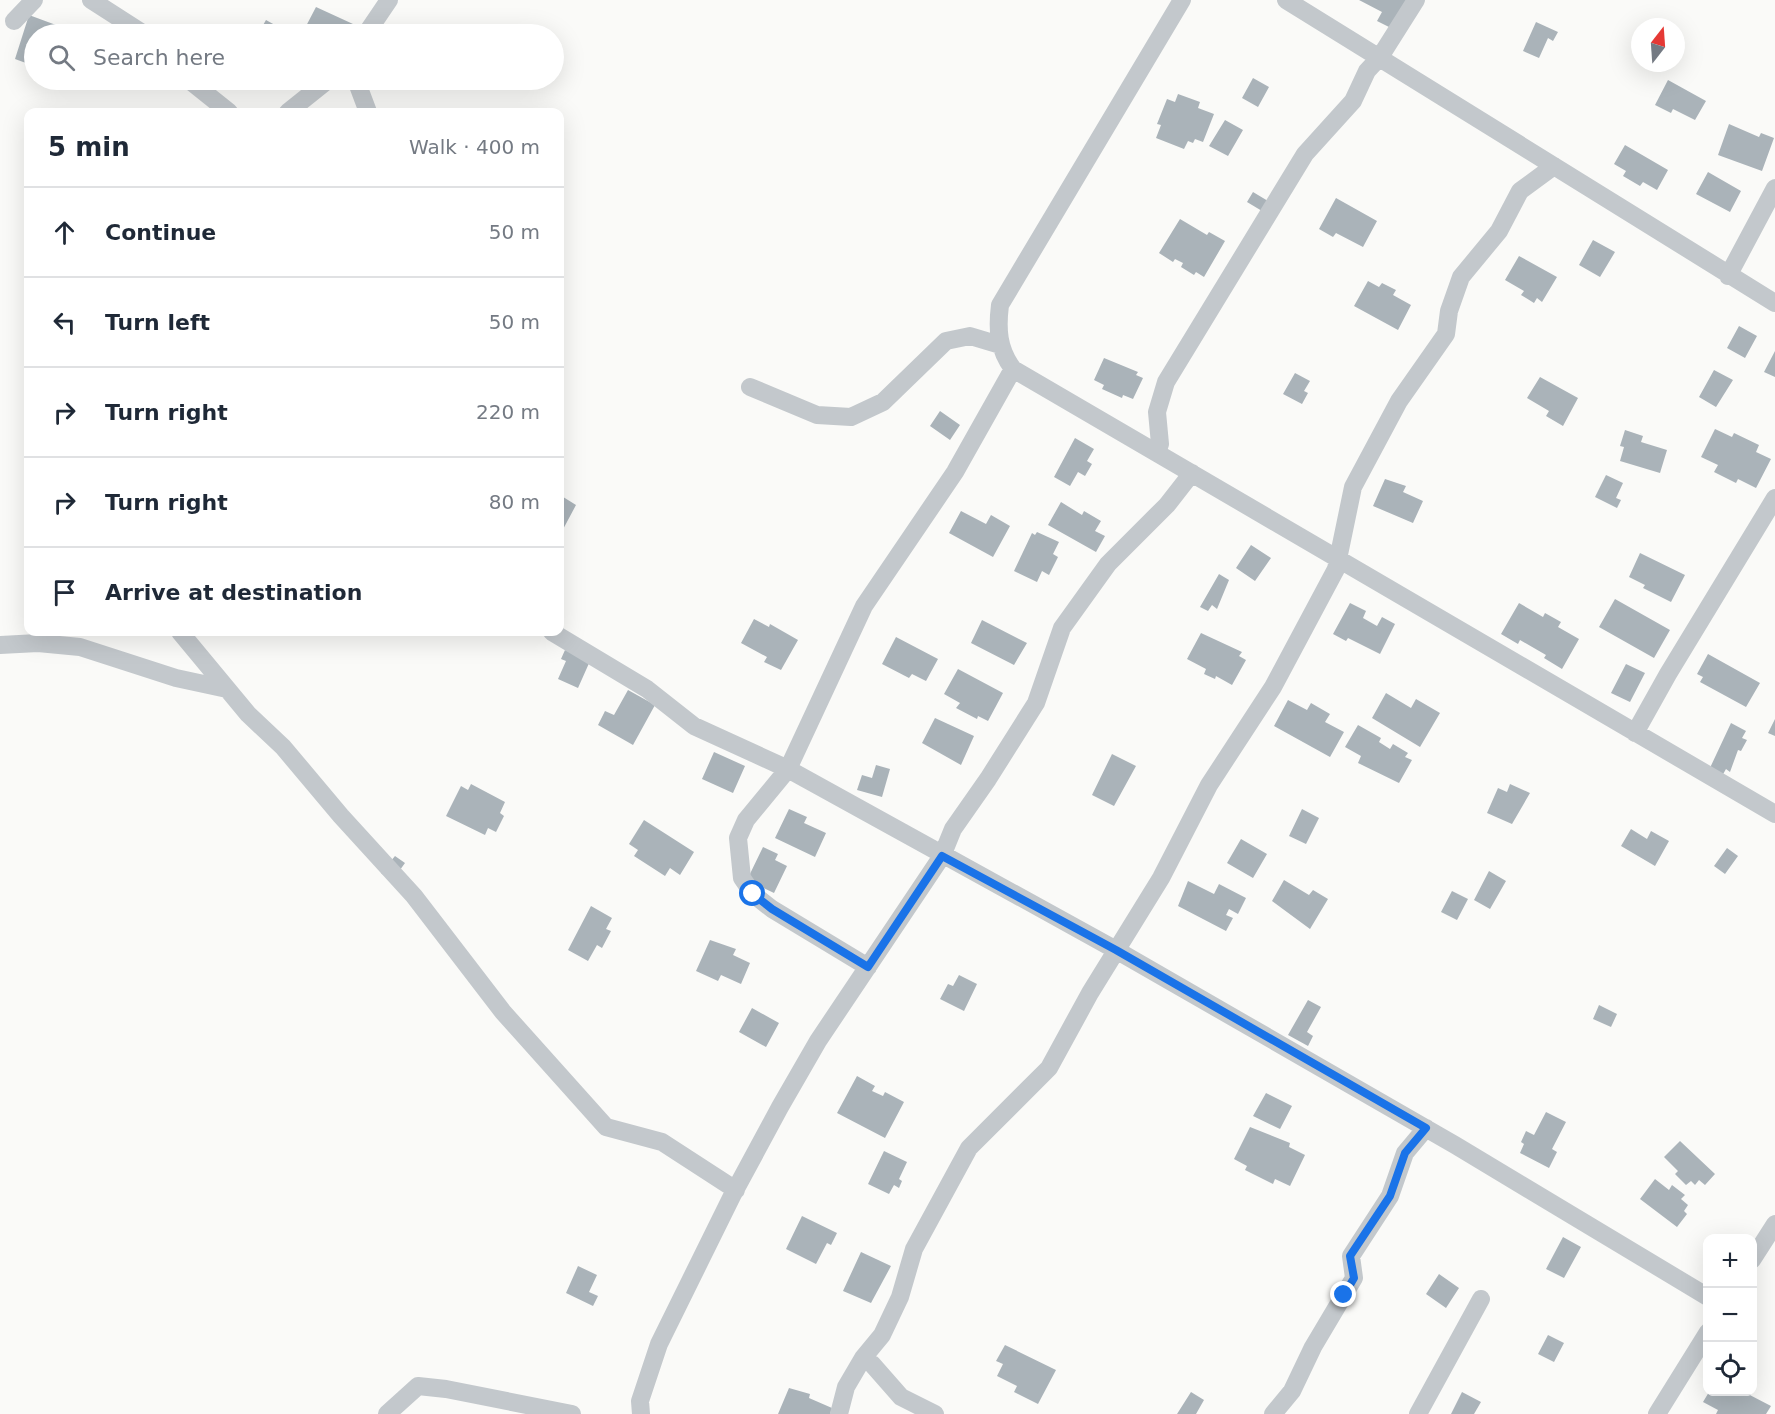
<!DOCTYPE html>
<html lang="en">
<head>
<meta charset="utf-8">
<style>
  :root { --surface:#fff; --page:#f6f6f7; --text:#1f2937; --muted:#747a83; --line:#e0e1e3 }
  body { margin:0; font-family:"DejaVu Sans",sans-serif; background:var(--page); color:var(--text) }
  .controls { position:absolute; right:18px; bottom:18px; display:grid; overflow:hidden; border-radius:12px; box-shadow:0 6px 24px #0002 }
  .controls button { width:54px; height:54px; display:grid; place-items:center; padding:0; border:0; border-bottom:2px solid var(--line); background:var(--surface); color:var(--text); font:30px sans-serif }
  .compass { position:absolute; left:1631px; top:18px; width:54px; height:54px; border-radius:50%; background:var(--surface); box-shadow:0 6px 24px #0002; rotate:17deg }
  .stop { position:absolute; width:18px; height:18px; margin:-14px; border:4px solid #1a73e8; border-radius:50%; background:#fff }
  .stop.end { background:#1a73e8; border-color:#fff; box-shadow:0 2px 6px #0008 }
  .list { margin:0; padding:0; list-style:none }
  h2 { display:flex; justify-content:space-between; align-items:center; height:78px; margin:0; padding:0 24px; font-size:26px }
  h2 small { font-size:20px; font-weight:400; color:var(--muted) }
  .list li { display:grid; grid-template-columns:39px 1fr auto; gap:18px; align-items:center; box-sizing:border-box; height:90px; padding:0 24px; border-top:2px solid var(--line) }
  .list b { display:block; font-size:22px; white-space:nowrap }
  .list em { font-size:20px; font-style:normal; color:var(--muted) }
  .icon { flex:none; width:33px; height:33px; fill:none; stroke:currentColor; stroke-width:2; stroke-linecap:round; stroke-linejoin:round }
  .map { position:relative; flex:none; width:1775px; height:1414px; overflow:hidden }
  .search { position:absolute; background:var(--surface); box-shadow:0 6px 24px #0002; left:24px; top:24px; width:540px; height:66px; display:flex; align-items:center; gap:15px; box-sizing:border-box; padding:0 21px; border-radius:33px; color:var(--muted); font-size:22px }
  .panel { position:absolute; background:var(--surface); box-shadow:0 6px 24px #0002; left:24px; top:108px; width:540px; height:528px; border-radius:12px }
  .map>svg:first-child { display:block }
  .building { fill:#aab3b9 }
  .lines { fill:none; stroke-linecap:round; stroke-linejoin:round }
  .minor { stroke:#c3c8cc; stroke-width:18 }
  .route { stroke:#1a73e8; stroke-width:8 }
</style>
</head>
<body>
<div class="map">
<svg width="1775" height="1414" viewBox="0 0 1775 1414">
  <rect width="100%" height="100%" fill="#fafaf8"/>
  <path class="building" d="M1359,0H1409L1393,29L1377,21L1382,12Z
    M316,7L353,24L347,34H312L304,30Z
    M29,15L56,25L53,34H34V66L15,59Z
    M266,20L291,34H258Z
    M1536,22L1558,32L1553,41L1548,38L1539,58L1523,51Z
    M1253,78L1269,87L1258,107L1242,98Z
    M1668,80L1706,101L1695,120L1673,109L1671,113L1655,105Z
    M1178,94L1200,102L1198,108L1214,114L1203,142L1195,139L1193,143L1188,141L1184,149L1156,138L1161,125L1157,124L1167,99L1175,102Z
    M1225,120L1243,130L1228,156L1209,146Z
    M1729,124L1759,137L1761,133L1774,138L1762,171L1718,155Z
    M1625,145L1668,170L1657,190L1643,182L1640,186L1623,176L1626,171L1614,164Z
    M1708,172L1741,191L1730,212L1696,194Z
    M1253,192L1268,201L1262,211L1247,202Z
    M1336,198L1377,221L1363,247L1336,233L1333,237L1319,229Z
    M1180,219L1207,235L1209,232L1225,241L1204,277L1196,272L1194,275L1181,267L1183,263L1175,259L1173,262L1159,253Z
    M1593,240L1615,252L1600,277L1579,265Z
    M1519,256L1557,277L1542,302L1537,298L1534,303L1521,295L1524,291L1505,280Z
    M1368,281L1379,287L1382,283L1396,290L1393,295L1411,305L1398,330L1354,306Z
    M1739,326L1757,336L1745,358L1727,348Z
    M1775,351V377L1764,372Z
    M1104,358L1138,372L1136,375L1143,378L1133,399L1123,395L1122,398L1102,389L1104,385L1094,380Z
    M1714,370L1733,380L1716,407L1699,397Z
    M1295,373L1310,381L1304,391L1308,393L1302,404L1283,394Z
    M1540,377L1578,398L1563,426L1546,416L1549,411L1527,398Z
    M940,411L960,425L950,440L930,426Z
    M1715,429L1732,437L1734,433L1759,445L1756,452L1771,459L1756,488L1738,479L1736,483L1714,472L1718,465L1701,457Z
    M1625,430L1643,436L1641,442L1667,450L1660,473L1620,461L1624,447L1620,446Z
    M1075,438L1094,449L1087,461L1092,464L1085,476L1078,472L1070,486L1054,477Z
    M1606,475L1623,483L1616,498L1621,500L1617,508L1595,497Z
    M1385,479L1406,486L1403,492L1423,501L1413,523L1373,506Z
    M560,495L576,505L560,535Z
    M1061,502L1082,515L1084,511L1101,521L1095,531L1105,536L1096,552L1048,525Z
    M961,511L986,524L991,515L1010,526L993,557L949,533Z
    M1037,532L1059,542L1053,554L1058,557L1049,575L1042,571L1037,582L1014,571L1032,533L1035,535Z
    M1251,545L1271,558L1255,581L1236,568Z
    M1640,553L1685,575L1671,602L1643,588L1645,585L1629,577Z
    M1219,574L1229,580L1217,609L1212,605L1208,611L1200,607Z
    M1615,599L1670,630L1654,658L1599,627Z
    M1350,603L1366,611L1363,618L1377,626L1382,617L1395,624L1380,654L1348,638L1346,641L1333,634Z
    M1519,603L1543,617L1545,613L1561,622L1558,627L1579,639L1562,669L1544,658L1546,655L1520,640L1518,644L1501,634Z
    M754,619L769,627L770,624L798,640L781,670L764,662L767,657L741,643Z
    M982,620L1027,643L1014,665L971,643Z
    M1201,633L1242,652L1239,656L1246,660L1232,685L1216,676L1215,679L1204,674L1206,669L1187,659Z
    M896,637L938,659L926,681L912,674L909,678L882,664Z
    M565,650L590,661L578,688L558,679L566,661L561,659Z
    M1708,654L1760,683L1746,707L1700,682L1703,677L1697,674Z
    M1626,664L1645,673L1630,702L1611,693Z
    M958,669L1003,693L988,721L978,716L977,719L956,708L960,703L944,694Z
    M628,690L655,705L633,745L598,725L605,711L614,715Z
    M1386,693L1411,708L1416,699L1440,713L1420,747L1372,718Z
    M1288,700L1307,710L1311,703L1330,714L1325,722L1344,732L1330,757L1274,726Z
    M935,718L974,736L961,765L922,743Z
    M1775,719V736L1768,733Z
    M1731,723L1746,731L1742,738L1747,740L1741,751L1738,750L1730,772L1726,769L1722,776L1709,770Z
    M1358,725L1381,738L1379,742L1390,749L1393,744L1408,753L1405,757L1412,760L1399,783L1358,763L1361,756L1345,747Z
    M714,752L745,766L733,793L702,779Z
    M1112,754L1136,766L1114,806L1092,795Z
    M876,765L890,769L882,797L857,790L862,775L872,778Z
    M471,784L505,802L500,813L504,816L496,832L488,828L485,835L446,816L461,786L468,790Z
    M1510,784L1530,793L1512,824L1487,813L1498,788L1507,792Z
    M789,809L807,817L804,823L826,833L815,857L775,838Z
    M1302,809L1319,818L1306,844L1289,836Z
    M644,820L694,852L680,875L670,868L665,876L634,856L638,850L629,844Z
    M1631,829L1647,839L1651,831L1669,841L1655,866L1621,846Z
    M1241,839L1267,854L1253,878L1227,863Z
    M763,847L778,854L775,860L787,866L774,893L747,880Z
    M1727,848L1738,856L1725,874L1714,866Z
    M395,856L405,863L392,881L381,873Z
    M1489,871L1506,881L1490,909L1474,900Z
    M1284,880L1309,895L1313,890L1328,899L1310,929L1272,901Z
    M1188,881L1214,894L1219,884L1246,898L1238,914L1229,909L1226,915L1233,918L1226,931L1178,906Z
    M1452,891L1468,899L1457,920L1441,912Z
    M591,906L612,918L606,929L611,931L602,948L597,945L588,961L568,950Z
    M710,940L736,949L733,955L750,963L741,984L721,975L718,981L696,971Z
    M959,975L977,984L964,1011L940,999L948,984L953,986Z
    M1308,1000L1321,1007L1307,1032L1313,1036L1308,1046L1288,1035Z
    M1599,1005L1617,1014L1611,1027L1593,1019Z
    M752,1008L779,1023L766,1047L739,1032Z
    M857,1076L875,1086L872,1091L883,1096L885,1092L904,1102L885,1138L837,1113Z
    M1266,1093L1292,1106L1280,1129L1253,1116Z
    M1546,1112L1566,1122L1552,1149L1557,1152L1549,1168L1520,1153L1524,1144L1521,1142L1526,1131L1534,1135Z
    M1250,1127L1290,1143L1289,1147L1305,1155L1290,1186L1275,1179L1273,1184L1245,1170L1247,1166L1234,1159Z
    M1680,1141L1715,1174L1705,1185L1699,1180L1695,1185L1691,1181L1686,1185L1675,1174L1678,1171L1664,1157Z
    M884,1151L907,1162L899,1179L902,1181L899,1188L894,1185L889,1194L868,1184Z
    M1655,1179L1669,1190L1672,1185L1685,1195L1681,1199L1688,1205L1684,1211L1687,1214L1677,1227L1640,1199Z
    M802,1216L837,1233L831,1245L827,1243L816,1264L786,1249Z
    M1563,1237L1581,1247L1564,1278L1546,1269Z
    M861,1252L891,1266L871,1303L843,1291Z
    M578,1266L597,1275L589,1292L598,1296L593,1306L566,1293Z
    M1439,1274L1459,1288L1446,1308L1426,1294Z
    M1548,1335L1564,1343L1554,1362L1538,1354Z
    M1005,1345L1056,1370L1038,1404L1014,1392L1017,1386L997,1376L1003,1364L996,1361Z
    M789,1388L810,1394L809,1398L832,1408L830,1414H778Z
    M1191,1392L1204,1400L1196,1414H1177Z
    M1462,1392L1481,1402L1474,1414H1451Z
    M1709,1392H1744L1771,1406L1766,1414H1716L1718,1410L1703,1402Z"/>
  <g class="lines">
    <path class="minor" d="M91,0L144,34
      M1182,0L1000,305C997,329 998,349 1013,369L1775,814
      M1286,0L1775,303
      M14,21L34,0
      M366,34L389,0
      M189,80L229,112
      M356,80L368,112
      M288,112L328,80
      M1728,276L1775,188
      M750,387L817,415L851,417L883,402L946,341L970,336L1000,345
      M1157,453L1160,444L1157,412L1166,382L1305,154L1353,101L1367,71L1380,57L1416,0
      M180,632L248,714L283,747L341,816L414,896L503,1012L606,1127L662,1142L736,1190
      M552,632L647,689L694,726L788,769L1116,950L1455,1145L1708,1297
      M0,645L38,643L80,647L176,678L227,689
      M1635,733L1668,674L1775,498
      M868,967L772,909L753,894L742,878L738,838L746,820L788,769L864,606L955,472L1013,369
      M1752,1260L1775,1224
      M863,1358L872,1364L901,1397L935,1414
      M387,1414L418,1386L446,1389L572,1414
      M641,1414L640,1401L659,1344L732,1196L780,1107L818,1041L942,856L953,829L988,779L1036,703L1062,628L1108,564L1167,505L1192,473
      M839,1414L846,1387L863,1358L882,1335L900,1297L914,1249L969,1148L1049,1068L1090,993L1161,878L1209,785L1273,687L1336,569L1353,487L1399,401L1446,334L1449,311L1461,277L1499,231L1520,191L1554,166
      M1273,1414L1292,1391L1313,1347L1354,1278L1351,1256L1390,1196L1405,1153L1426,1128
      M1418,1414L1481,1299
      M1657,1414L1708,1332"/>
  </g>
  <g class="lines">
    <path class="route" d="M753,894L772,909L868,967L942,856L1116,950L1426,1128L1405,1153L1390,1196L1350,1256L1354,1278L1344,1295"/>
  </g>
</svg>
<div class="controls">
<button>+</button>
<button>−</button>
<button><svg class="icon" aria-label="locate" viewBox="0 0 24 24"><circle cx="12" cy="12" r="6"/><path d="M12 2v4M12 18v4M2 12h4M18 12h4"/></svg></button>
</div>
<svg class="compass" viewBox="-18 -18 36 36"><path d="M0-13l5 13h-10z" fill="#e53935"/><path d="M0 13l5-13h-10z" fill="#747a83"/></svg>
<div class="stop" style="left:753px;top:894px"></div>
<div class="stop end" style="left:1344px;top:1295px"></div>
<div class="search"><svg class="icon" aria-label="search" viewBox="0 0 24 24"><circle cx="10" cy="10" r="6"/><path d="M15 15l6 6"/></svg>Search here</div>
<section class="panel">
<h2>5 min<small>Walk · 400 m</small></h2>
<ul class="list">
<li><svg class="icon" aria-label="ahead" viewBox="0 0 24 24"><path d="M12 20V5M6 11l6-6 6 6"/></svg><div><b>Continue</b></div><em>50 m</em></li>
<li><svg class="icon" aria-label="left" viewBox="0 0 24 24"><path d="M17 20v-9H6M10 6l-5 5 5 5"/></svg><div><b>Turn left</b></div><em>50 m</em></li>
<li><svg class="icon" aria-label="right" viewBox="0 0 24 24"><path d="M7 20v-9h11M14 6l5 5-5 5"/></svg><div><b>Turn right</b></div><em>220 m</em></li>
<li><svg class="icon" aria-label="right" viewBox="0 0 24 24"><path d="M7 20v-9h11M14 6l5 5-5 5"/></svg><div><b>Turn right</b></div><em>80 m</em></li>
<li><svg class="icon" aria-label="arrive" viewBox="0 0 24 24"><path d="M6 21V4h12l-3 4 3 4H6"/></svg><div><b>Arrive at destination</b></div></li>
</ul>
</section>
</div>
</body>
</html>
